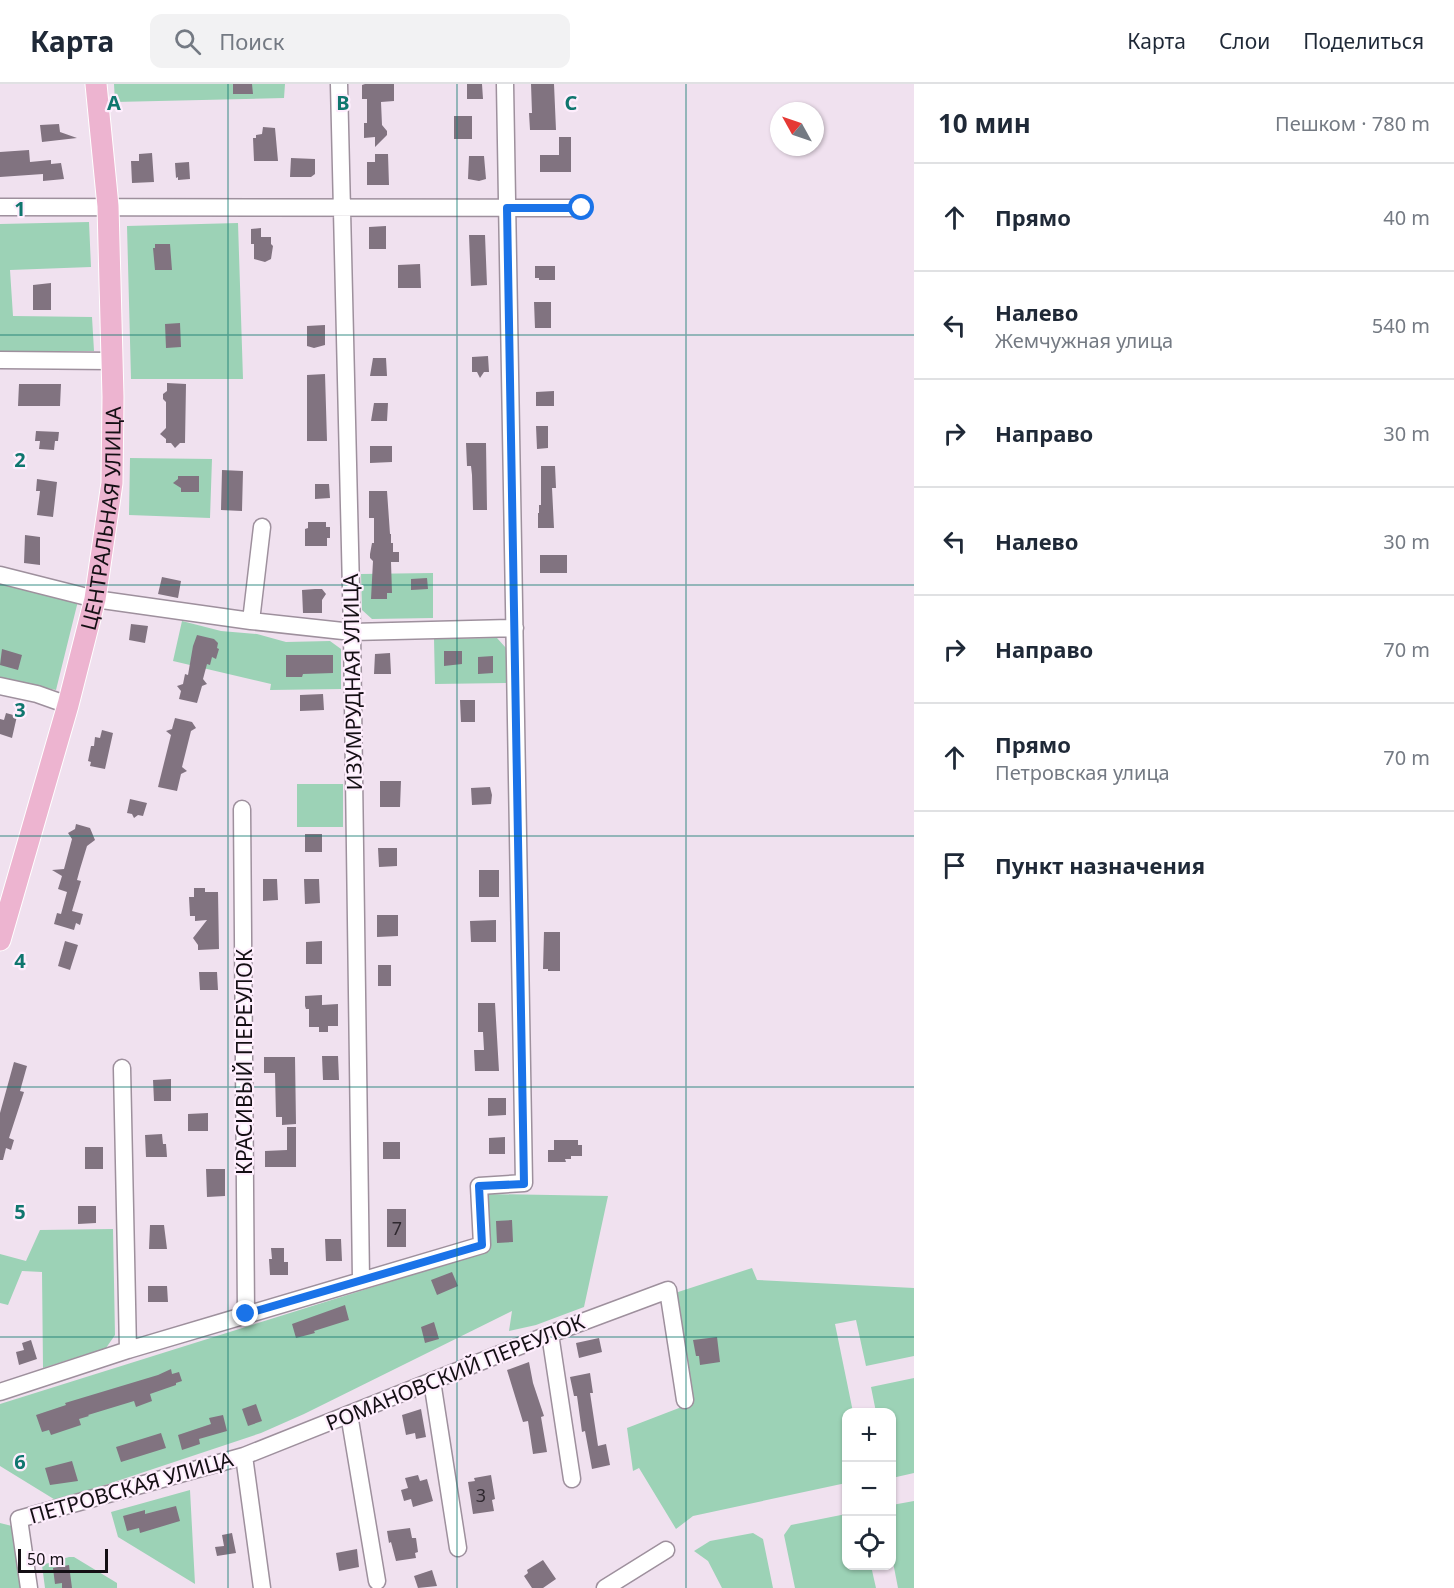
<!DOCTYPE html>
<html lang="ru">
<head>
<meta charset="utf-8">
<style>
  :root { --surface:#fff; --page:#f2f2f3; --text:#1f2937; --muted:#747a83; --line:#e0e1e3 }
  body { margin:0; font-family:"Noto Sans",sans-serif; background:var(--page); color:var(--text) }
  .controls { position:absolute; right:18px; bottom:18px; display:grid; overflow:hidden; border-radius:12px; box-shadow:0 2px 4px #0004 }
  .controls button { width:54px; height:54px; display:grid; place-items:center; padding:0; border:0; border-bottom:2px solid var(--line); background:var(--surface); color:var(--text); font:30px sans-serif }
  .compass { position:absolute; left:770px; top:18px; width:54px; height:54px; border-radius:50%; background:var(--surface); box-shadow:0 2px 4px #0004; rotate:310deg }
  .scale { position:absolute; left:18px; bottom:15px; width:90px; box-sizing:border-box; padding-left:6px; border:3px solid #140f14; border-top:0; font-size:16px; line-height:21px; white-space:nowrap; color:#140f14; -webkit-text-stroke:4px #feeefd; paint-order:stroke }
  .stop { position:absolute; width:18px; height:18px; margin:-14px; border:4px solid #1a73e8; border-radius:50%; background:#fff }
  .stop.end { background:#1a73e8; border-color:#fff; box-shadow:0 2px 6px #0008 }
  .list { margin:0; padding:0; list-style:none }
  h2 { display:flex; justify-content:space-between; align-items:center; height:78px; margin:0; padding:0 24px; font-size:26px }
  h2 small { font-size:20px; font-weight:400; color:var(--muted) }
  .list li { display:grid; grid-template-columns:39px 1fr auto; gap:18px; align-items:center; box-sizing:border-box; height:108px; padding:0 24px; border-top:2px solid var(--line) }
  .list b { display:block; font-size:22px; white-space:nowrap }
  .list p { margin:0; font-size:20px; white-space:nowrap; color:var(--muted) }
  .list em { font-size:20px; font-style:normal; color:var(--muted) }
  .icon { flex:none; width:33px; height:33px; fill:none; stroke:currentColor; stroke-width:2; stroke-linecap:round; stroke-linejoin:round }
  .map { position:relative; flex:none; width:914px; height:1504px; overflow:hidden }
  header { display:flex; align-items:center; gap:36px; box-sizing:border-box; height:84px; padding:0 30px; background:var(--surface); border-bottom:2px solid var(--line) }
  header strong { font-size:28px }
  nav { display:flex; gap:33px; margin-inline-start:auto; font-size:21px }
  .search { width:420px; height:54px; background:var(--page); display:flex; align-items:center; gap:15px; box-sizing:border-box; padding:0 21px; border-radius:12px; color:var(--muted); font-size:22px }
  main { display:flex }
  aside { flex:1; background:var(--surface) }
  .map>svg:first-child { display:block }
  .green { fill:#9cd2b6 }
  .building { fill:#817380 }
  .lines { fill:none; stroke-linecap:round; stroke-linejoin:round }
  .minor-casing { stroke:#9e909d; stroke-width:19 }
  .major-casing { stroke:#fff; stroke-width:23 }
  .minor { stroke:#fff; stroke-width:16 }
  .major { stroke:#edb4d0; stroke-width:21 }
  .route { stroke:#1a73e8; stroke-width:8 }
  .grid { fill:none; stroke:#0f766e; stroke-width:1.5; stroke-opacity:0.55 }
  .labels { text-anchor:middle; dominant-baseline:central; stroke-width:4.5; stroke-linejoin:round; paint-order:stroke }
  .number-label { font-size:18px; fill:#2f282f }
  .street-label { font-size:21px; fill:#140f14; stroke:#feeefd }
  .grid-label { font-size:20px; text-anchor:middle; font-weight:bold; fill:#0f766e; stroke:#feeefd; stroke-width:4.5; stroke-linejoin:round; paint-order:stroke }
</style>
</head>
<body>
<header>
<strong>Карта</strong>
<div class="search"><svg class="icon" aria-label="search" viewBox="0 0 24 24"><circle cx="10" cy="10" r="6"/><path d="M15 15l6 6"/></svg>Поиск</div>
<nav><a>Карта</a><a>Слои</a><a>Поделиться</a></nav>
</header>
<main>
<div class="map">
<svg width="914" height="1504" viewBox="0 0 914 1504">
  <rect width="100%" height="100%" fill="#f0e1ef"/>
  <path class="green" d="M114,0H285L284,14L115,18Z
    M89,138L91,183L10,186L13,232L92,233L94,267H0V140Z
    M238,139L243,295H131L127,142Z
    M130,374L212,375L210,434L129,431Z
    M433,489V534L372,535L362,526L361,490Z
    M0,498L78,517L56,606L0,594Z
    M182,537L221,547L257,550L286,558L330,557L341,565V605L270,606L271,600L173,577Z
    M497,554L506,564V599L435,600L434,555Z
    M297,700H343V743H297Z
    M486,1110L608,1112L584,1223L536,1241L509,1247L512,1227L304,1330L261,1349L57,1417L0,1382V1320L488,1167Z
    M113,1145L115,1251L106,1264L43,1284L42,1188L22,1187L8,1221L0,1219V1170L26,1177L40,1146Z
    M752,1184L757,1196L914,1204V1272L866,1282L856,1236L835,1240L853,1328H846V1399L693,1432L676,1445L639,1384L633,1387L627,1344L692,1319L675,1209Z
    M914,1294V1389L892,1394V1328H876L871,1303Z
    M190,1406L195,1500L118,1453L111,1428Z
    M914,1417V1504H898L892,1473V1421Z
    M846,1430V1482H871L876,1504H795L784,1451L791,1441Z
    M0,1439L16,1443L23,1504H0Z
    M753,1449L763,1455L773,1504H722L708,1477L694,1467L710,1457Z
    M69,1473H74L117,1499V1504H45L42,1481Z"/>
  <path class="building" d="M233,0H252L253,10H233Z
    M365,0H394V17L381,18L382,41L387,47V51L375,63V53L364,54V39H367V15H362V1Z
    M467,0H482L483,15H467Z
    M531,0H554L556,46H530L529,29H532Z
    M454,32H472V55H454Z
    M59,40L60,48L77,54L42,58L40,41Z
    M263,43L275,44L278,77H254L253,54H256V51L262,50Z
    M559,53H571V88H540V71H559Z
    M29,66L30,78L51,76V80L61,79L64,95L43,97V90L0,93V68Z
    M152,69L154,98L132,99L131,77H139V70Z
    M375,70H388L389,101H367V78H375Z
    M469,72H484L486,95L479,97L468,95Z
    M291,74L315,75V90L311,93H290Z
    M189,78L190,95L178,96V93L176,94L175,79Z
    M386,142V165H369V143Z
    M261,144V153H271V160L273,162L271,175L265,178L254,175V160H251V145Z
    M469,151H485L487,201L471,202Z
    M155,160H170L172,186H155L153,164H155Z
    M420,180L421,204H398V181Z
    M535,182H555V196H539V194H535Z
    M51,199V226H33V201Z
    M534,218H551V244H535Z
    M180,239L181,263L166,264L165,240Z
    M325,241V261L314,264L307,262V242Z
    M488,272L489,288H484L480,294L477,288H472V273Z
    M373,274H386L387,292H370Z
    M325,290L327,357H307V291Z
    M167,299L186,300L185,359H180L175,364L171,359H166V355L160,350L166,344V318L163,315V310L167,307Z
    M19,300H61L60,322H18Z
    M554,307V322H536V308Z
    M374,319H388L387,337H371Z
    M536,342H548V364L537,365Z
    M36,347L59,348L58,357H55L54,366L39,365L40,357H35Z
    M466,359H486L487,426H473L472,391L471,382H467Z
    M370,362H392V378L370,379Z
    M541,382H555L556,404H552L554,444H538V429H539V421H541Z
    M222,386L243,387L242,427L221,426Z
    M178,392H199V408H181V404L173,399L178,395Z
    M37,395L57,398L53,433L37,431L40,407H36Z
    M315,400H329L330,414L315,415Z
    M369,407H387L390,450H391V459H393V468H399V478H391L392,509H387V515H371L373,477L370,474V470L372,459H374V434H369Z
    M308,438H326V443H330V454H327V462H305V445L308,444Z
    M25,451L40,453V481L24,479Z
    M540,471H567V489H540Z
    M162,493L181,497L178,514L158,510Z
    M427,494L428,505L411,506V495Z
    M315,505H322L326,510L322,516V529H303L302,506Z
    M131,540L148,542L145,559L129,556Z
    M197,551L214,555L218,559L217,564L219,565L216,575L212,573L210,581L207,580L203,595L207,600L202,602L197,619L179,615L181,607L177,602L183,600L185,590L188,591L193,562Z
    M2,565L22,571L18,586L0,581Z
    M444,567H462V580L444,582Z
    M390,569L391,590H374L375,570Z
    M286,571H333V589L303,590L302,593H286Z
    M493,572V589L478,590V573Z
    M323,610L324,626L300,627V611Z
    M460,616H475V638H461Z
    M6,629L17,632L12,654L0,650V635L4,636Z
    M175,634L192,638L196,644L191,647L182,683L187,687L181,690L177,707L158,703L171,651L166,647L172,645Z
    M102,646L113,649L105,685L90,682L91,678L88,677L91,662H94L95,653L100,654Z
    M380,697H401L400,723H380Z
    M490,703L492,711L491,720L472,721L471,704Z
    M130,715L147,719L143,732L138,731L134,734L132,730L127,729Z
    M76,740L90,744L95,756L87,762L80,785L77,796L81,797L72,827L83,830L80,841L76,839L74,846L54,840L57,829L61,830L67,808L58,805L62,792L52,786L64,785L72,755L68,749L75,745Z
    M305,750H322V768H305Z
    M378,764H397V782L379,783Z
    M479,786H499V813H479Z
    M263,795H277L278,816L263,817Z
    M304,795H319L320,819L305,820Z
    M194,804H205V808H218L219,865L198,866V861L193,854L207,836L195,837V832H190L189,813H194Z
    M377,831H398V852L377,853Z
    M496,836V858H471L470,837Z
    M544,848H560V887H548V885H543Z
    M65,857L78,861L70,886L58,882Z
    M322,857V880H306V858Z
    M378,881H391V902H378Z
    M199,888H217L218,906H200Z
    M322,911V921L338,920V942H328V948H319V943H309V925H306L305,922V912Z
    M478,919H495L499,987H475L474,966H484L483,948H478Z
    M322,972H338L339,996H323Z
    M264,973H295L296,1040L282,1041V1033H276L275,989H264Z
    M14,978L27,982L20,1007L24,1008L9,1054L14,1056L11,1066L6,1064L3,1076H0V1029Z
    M171,995V1017H154L153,996Z
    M488,1014H506V1031L488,1032Z
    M208,1029V1047H188V1030Z
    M287,1043H296V1083H265V1067L287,1066Z
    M162,1050L163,1060H166L167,1073H146L145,1051Z
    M505,1053V1070H489V1054Z
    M554,1056H578V1061H582V1072H571V1075H565L566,1078H548V1066H554Z
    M383,1058H400V1075H383Z
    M85,1063H103V1085H85Z
    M206,1085H225V1112L207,1113Z
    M78,1122H96V1139L78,1140Z
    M387,1125H406V1163H387Z
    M512,1136L513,1158L497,1159L496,1137Z
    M150,1141H164L167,1165H149Z
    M325,1155H341L342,1177H326Z
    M271,1164H284V1178H288V1191H270L269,1175H272Z
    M452,1188L458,1202L437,1211L431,1196Z
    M148,1202H167L168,1218H148Z
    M345,1221L349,1236L314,1247L315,1249L296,1254L292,1240Z
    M434,1238L439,1255L425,1259L421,1243Z
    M717,1253L720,1278L700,1281L699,1272H696L693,1256Z
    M599,1254L602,1268L579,1274L576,1259Z
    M31,1256L37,1275L19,1281L16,1268L24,1266L22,1259Z
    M529,1278L533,1299L544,1332L541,1333L547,1368L533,1370L528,1337L523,1338L507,1286Z
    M171,1285L172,1290L179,1288L182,1297L176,1299V1301L150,1310L152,1317L136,1323L134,1317L88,1331L89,1332L79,1335L81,1341L51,1351L49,1346L42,1348L36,1331L66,1321L65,1319L158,1291Z
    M590,1289L593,1309H590L598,1362L606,1360L610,1381L592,1385L585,1347L582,1348L577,1312H574L570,1293Z
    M256,1320L262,1337L248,1342L242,1325Z
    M421,1325L426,1353L416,1355L415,1349L406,1351L402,1331Z
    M223,1331L227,1347L199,1355L200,1360L182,1366L178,1351L211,1340L209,1334Z
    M161,1349L166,1364L121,1378L116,1363Z
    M72,1377L78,1397L50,1401L45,1384Z
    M418,1391L420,1397L427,1395L433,1417L413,1423L411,1415L404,1417L401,1406L408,1404L405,1394Z
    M491,1391L495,1415L492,1416L494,1427L473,1430L468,1398L475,1397L474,1394Z
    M176,1422L180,1437L140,1449L139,1444L127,1447L123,1432L145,1426V1430Z
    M410,1444L412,1454H416L418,1468L415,1469L416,1474L396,1477L391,1458L389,1459L387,1447Z
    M232,1449L236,1469L217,1472L215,1463L224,1462L222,1451Z
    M357,1465L359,1483L339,1487L336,1469Z
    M543,1476L556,1495L543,1504H532L524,1492L528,1489L527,1486Z
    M69,1481L72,1504H62V1499L55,1500L53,1484Z
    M432,1486L437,1502L418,1504L414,1492Z"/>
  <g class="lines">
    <defs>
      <path id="minor" d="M339,0L352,548L361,1196
        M0,123L583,124
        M0,276L112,277
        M0,491L95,515L251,537L352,548L515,544
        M251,537L262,443
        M0,602L37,610L68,621
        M242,725L246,1230
        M122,984L128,1266
        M550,1250L572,1395
        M432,1297L458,1464
        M0,1308L128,1266L482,1161L479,1102L524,1099L505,0
        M349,1330L377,1497
        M244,1372L262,1504
        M29,1504L19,1435L244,1372L550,1250L668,1206L685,1316
        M605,1504L666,1466"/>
      <g id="major">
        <path id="s1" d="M0,856L68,621L95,515L112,399L113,313L108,122L96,0"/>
      </g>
    </defs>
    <use href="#minor" class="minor-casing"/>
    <use href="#major" class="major-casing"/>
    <use href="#minor" class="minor"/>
    <use href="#major" class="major"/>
  </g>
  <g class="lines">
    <path class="route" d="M246,1230L482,1161L479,1102L524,1100L507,124H582"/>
  </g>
  <path class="grid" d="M228,0V1504M457,0V1504M686,0V1504M0,251H914M0,501H914M0,752H914M0,1003H914M0,1253H914"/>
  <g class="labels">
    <g class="number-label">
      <text x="397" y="1144">7</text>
      <text x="481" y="1411">3</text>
    </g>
    <g class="street-label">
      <text stroke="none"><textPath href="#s1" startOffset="435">ЦЕНТРАЛЬНАЯ УЛИЦА</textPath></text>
      <text transform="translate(352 598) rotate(-91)">ИЗУМРУДНАЯ УЛИЦА</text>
      <text transform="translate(244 978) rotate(-90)">КРАСИВЫЙ ПЕРЕУЛОК</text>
      <text transform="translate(455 1288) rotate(-22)">РОМАНОВСКИЙ ПЕРЕУЛОК</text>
      <text transform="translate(131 1403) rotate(-16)">ПЕТРОВСКАЯ УЛИЦА</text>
    </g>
  </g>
  <g class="grid-label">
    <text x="114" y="26">A</text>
    <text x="343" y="26">B</text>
    <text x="571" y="26">C</text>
    <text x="20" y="132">1</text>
    <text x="20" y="383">2</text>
    <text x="20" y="633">3</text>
    <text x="20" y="884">4</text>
    <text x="20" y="1135">5</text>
    <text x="20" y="1385">6</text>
  </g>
</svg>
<div class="controls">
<button>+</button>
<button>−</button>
<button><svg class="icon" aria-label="locate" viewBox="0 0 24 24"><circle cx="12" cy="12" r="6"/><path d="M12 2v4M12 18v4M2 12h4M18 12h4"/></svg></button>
</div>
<svg class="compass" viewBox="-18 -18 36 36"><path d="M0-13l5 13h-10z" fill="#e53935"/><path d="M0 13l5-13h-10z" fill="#747a83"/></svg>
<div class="scale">50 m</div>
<div class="stop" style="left:582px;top:124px"></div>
<div class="stop end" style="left:246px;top:1230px"></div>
</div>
<aside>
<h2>10 мин<small>Пешком · 780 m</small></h2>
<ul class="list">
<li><svg class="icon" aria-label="ahead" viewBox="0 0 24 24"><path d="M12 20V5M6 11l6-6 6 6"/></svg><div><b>Прямо</b></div><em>40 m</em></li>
<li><svg class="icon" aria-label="left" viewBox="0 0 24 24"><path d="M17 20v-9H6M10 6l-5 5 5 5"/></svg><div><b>Налево</b><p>Жемчужная улица</p></div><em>540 m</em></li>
<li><svg class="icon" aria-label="right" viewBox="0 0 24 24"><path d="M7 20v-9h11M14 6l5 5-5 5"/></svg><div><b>Направо</b></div><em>30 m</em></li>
<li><svg class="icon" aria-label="left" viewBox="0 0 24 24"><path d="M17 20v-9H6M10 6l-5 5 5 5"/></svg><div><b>Налево</b></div><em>30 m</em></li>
<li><svg class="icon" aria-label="right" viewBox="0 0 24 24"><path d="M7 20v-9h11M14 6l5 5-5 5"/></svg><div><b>Направо</b></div><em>70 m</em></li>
<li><svg class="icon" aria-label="ahead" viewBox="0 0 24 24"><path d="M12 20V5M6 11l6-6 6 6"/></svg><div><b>Прямо</b><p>Петровская улица</p></div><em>70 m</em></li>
<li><svg class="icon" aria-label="arrive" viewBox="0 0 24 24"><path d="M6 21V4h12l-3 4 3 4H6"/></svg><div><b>Пункт назначения</b></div></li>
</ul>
</aside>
</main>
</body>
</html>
